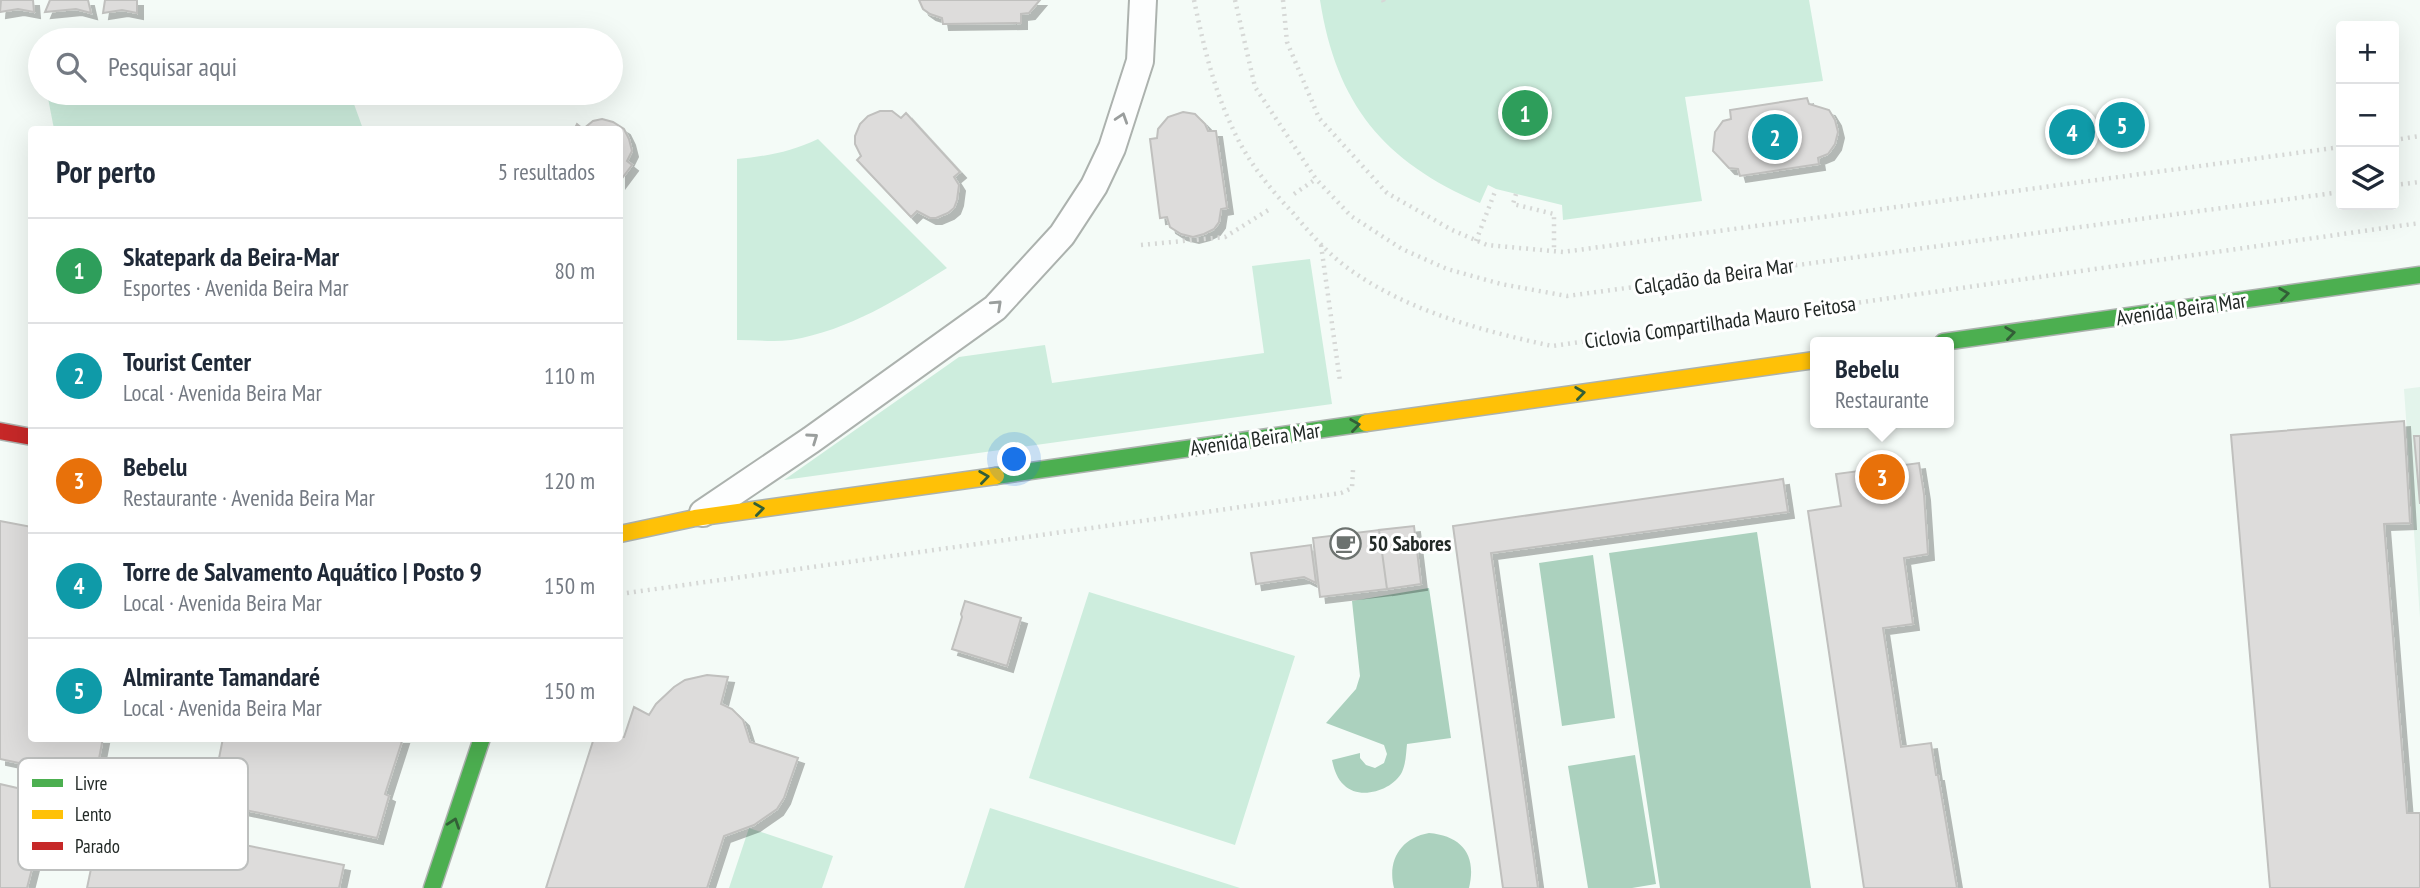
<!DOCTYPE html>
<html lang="pt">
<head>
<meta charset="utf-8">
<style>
  :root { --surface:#fff; --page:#f2f2f3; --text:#1f2937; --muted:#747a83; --line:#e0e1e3; --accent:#1a73e8 }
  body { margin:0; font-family:"PT Sans Narrow",sans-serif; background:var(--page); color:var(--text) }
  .controls { position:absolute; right:21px; top:21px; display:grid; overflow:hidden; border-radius:7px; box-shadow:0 7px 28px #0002 }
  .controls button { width:63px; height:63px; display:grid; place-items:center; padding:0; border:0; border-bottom:2px solid var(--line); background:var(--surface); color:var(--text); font:35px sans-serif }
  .you { position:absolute; left:1015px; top:460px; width:24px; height:24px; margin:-18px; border:5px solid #fff; border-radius:50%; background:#1a73e8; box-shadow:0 0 0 10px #1a73e833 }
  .badge { display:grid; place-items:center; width:46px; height:46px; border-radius:50%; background:var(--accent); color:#fff; font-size:23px; font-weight:700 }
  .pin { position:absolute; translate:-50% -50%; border:4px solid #fff; box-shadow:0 2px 7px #0006 }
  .popup { position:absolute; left:1810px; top:337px; width:144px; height:91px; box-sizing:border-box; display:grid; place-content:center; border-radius:7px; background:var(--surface); filter:drop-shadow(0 2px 5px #0005); font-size:23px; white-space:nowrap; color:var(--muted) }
  .popup b { font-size:26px; color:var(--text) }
  .popup::after { content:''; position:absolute; left:50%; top:100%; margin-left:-14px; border:14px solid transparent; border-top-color:var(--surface) }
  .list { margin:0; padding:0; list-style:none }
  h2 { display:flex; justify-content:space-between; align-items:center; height:91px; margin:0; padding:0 28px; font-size:30px }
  h2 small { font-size:23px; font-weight:400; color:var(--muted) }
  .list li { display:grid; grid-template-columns:46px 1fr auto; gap:21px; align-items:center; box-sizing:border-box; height:105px; padding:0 28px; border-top:2px solid var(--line) }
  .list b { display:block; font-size:26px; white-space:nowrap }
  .list p { margin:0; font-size:23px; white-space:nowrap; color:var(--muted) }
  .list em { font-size:23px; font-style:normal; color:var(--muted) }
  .icon { flex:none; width:38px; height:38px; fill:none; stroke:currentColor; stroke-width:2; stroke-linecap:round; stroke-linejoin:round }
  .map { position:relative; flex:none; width:2420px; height:888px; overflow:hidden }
  .search { position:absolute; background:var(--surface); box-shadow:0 7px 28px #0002; left:28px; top:28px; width:595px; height:77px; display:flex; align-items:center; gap:18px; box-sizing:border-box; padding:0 24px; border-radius:38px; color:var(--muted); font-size:26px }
  .panel { position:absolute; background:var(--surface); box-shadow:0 7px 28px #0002; left:28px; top:126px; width:595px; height:616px; border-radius:7px }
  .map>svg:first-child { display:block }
  .built { fill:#e3f4eb }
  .green { fill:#cdeddd }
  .water { fill:#abd1be }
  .building { fill:#dddcdb; stroke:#c0c0be; stroke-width:2; filter:url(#shadow) }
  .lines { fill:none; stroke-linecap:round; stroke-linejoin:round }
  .lane-casing { stroke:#acb2ae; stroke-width:30 }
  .fast-casing { stroke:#acb2ae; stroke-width:19 }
  .slow-casing { stroke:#acb2ae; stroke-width:19 }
  .jam-casing { stroke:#acb2ae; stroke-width:19 }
  .path { stroke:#d6d8d6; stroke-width:4.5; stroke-dasharray:2 5; stroke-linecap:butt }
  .lane { stroke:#fdfefe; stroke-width:26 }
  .fast { stroke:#4caf50; stroke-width:16 }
  .slow { stroke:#ffc107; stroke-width:16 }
  .jam { stroke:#c62828; stroke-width:16 }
  .oneway { stroke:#9a9e9d }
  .oneway2 { stroke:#335f37 }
  .labels { text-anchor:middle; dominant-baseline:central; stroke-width:6; stroke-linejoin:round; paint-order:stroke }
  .street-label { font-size:21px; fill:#222926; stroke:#fff }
  .poi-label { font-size:21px; font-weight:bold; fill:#222926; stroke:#fff; text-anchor:start }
  .key { fill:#fff; stroke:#bdbfbe; stroke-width:2 }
  .key-label { font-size:19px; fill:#222926 }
</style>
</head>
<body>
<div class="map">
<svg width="2420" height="888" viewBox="0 0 2420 888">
  <defs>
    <filter id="shadow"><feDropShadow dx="6" dy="6" stdDeviation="0" flood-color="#0004"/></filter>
  </defs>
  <rect width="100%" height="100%" fill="#f4fbf7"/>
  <path class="built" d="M2420,387V618L2404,389Z"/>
  <path class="green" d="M1320,0H1809L1823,81L1685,97L1702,201L1563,220L1562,205L1496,189L1488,185L1480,203C1384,162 1336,104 1320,0Z
    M335,29L337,40H215Z
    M47,93H350L363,129H54Z
    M818,139L947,268C898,299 850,330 791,340C774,342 755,340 737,340V159C767,156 791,152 818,139Z
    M1310,259L1332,404L784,480L959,357L1045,345L1052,383L1264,353L1252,266Z
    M1089,592L1295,656L1235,845L1029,778Z
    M990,808L1240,888H964Z
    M749,828L833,856L822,888H729Z"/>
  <path class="water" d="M1757,532L1811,888H1660L1609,553Z
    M1593,555L1615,718L1562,726L1539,563Z
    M1429,588L1451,738L1407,744C1406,753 1406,763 1402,772C1393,790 1360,801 1344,785C1337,779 1334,769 1332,760L1360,753V758L1366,765L1375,768L1384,763L1387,754L1384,745L1326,723L1356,689L1360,676L1352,601Z
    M1635,755L1656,884L1632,888H1588L1568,766Z
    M1429,833C1462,836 1477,855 1469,888H1394C1387,860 1401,838 1429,833Z"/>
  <path class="building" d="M1,0H33L34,12L18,9L0,12Z
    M50,0H88L91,13L76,9L45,12Z
    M105,0H137V13L122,10L103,13Z
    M919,0H1040L1029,13L1021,14V23L943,24L942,18L930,14L923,9Z
    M1807,98L1809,104L1829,110L1835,120L1838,132L1835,144L1828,154L1818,158L1819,164L1740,176L1738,169L1729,168L1713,151L1715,132L1723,121L1731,119L1730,110Z
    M880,111H892L901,118L906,113L960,172L954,177L959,185L957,200L954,208L948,213L936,218H930L917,211L911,217L857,160L861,156L855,144V136L860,124L868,116Z
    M1183,112L1195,114L1205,124L1208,131H1216L1227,208L1221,209L1219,222L1214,229L1204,234L1193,237L1181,234L1170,227L1167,217L1160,218L1150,139L1157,138L1158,129L1168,117Z
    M2056 130a16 16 0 1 1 32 0a16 16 0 1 1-32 0Z
    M602,119L613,122L624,129L629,139L632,151L627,161L632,165L620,181V130H574L577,124L583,129L593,121Z
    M2404,421L2410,523L2384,524L2407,813H2420V888H2270L2231,435Z
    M2414,436H2420V504Z
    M1919,463L1924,494L1928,554L1904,558L1913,624L1883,628L1901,747L1931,743L1936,775H1938L1957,888H1864L1808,511L1841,506L1836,474Z
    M1783,479L1788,512L1491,553L1538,888H1503L1453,526Z
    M0,521L32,527V738H103L95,779L0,759Z
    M1414,526L1421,584L1387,589L1379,530Z
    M1379,530L1387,589L1320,597L1313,538Z
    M1311,545L1316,583L1304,577L1256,584L1251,553Z
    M965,601L1021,618L1007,666L952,649L962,617L961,614Z
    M707,675L728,677L721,704L732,709L743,720L750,742L798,758L784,798L777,809L754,825L724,836L707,888H546L594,738L624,737L634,707L649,715L656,704L674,687L685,680Z
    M223,738H403L385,794L389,796L377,838L222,805L223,797L212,794Z
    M0,784L39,793L28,842L38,845L27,888H0Z
    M102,816L179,832L181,823L212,830L210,838L344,865L339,888H87Z"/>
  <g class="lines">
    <defs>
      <path id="lane" d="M703,513L811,440L995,308L1062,235L1094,186L1112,148L1140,61L1143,0"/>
      <path id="fast" d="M1943,342L2420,275
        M996,476L1366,423
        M432,888L482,738"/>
      <path id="slow" d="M1366,423L1815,360
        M620,534L695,518L996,476"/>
      <path id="jam" d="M0,431L32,437"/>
    </defs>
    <use href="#lane" class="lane-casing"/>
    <use href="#fast" class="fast-casing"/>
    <use href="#slow" class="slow-casing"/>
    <use href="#jam" class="jam-casing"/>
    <path class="path" d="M1194,0C1203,43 1213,87 1232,127C1246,159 1269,188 1293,213C1310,233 1328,254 1349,269C1407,311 1483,331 1552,346L2420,223
      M1235,0L1255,87L1316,179L1351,216L1402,249L1447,269L1501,284L1567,296L2341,192
      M1283,0L1287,42L1319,118L1387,193L1452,230L1487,245L1563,252L2341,147
      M1383,0L1385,5
      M2394,140L2420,136
      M2394,185L2420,182
      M1294,194L1316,179
      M1516,194L1513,204L1554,214V251
      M1476,241L1496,189
      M1141,245L1225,237L1270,209
      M1321,245L1340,381
      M620,594L1341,493L1352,488L1353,470"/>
    <use href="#lane" class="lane"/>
    <use href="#fast" class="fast"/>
    <use href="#slow" class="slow"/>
    <use href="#jam" class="jam"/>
  </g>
  <defs><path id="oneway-chevron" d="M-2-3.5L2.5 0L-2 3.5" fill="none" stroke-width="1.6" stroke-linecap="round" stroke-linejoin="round" transform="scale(1.75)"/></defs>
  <g class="oneway">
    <use href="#oneway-chevron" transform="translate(1122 118) rotate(-72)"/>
    <use href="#oneway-chevron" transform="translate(997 305) rotate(-43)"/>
    <use href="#oneway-chevron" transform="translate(813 438) rotate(-35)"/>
  </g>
  <g class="oneway2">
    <use href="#oneway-chevron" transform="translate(2284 294) rotate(-8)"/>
    <use href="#oneway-chevron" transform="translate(2010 333) rotate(-8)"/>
    <use href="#oneway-chevron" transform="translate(1580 393) rotate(-8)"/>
    <use href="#oneway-chevron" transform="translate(1355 425) rotate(-8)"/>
    <use href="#oneway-chevron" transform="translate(984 477) rotate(-8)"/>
    <use href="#oneway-chevron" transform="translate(759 509) rotate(-8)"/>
    <use href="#oneway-chevron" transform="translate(454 823) rotate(-71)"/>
  </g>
  <defs>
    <symbol id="cafe-ring" viewBox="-11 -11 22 22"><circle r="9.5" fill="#fff" stroke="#6c726f" stroke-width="1.5"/><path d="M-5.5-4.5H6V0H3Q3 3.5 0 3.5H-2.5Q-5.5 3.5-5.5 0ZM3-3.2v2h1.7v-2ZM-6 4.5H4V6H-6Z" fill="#6c726f"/></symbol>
  </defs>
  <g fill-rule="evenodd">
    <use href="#cafe-ring" x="1328" y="526" width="35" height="35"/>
  </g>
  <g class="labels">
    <g class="street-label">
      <text transform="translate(1714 276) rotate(-8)">Calçadão da Beira Mar</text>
      <text transform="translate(2181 309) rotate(-8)">Avenida Beira Mar</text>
      <text transform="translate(1720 322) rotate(-8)">Ciclovia Compartilhada Mauro Feitosa</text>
      <text transform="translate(1255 439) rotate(-8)">Avenida Beira Mar</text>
    </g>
    <g class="poi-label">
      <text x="1368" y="543">50 Sabores</text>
    </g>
  </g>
  <rect x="18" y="758" width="230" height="112" rx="10" class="key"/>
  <rect x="32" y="779" width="31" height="8" fill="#4caf50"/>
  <rect x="32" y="810" width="31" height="9" fill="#ffc107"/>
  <rect x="32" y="842" width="31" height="8" fill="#c62828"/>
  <g class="key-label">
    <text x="75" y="790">Livre</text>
    <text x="75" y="821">Lento</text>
    <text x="75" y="853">Parado</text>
  </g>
</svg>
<div class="controls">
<button>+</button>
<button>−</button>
<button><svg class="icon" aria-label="layers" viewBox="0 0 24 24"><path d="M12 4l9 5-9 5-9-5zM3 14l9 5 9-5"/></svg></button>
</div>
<div class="you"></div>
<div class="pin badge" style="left:1525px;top:113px;background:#2e9e5b">1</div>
<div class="pin badge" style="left:1775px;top:137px;background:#0f9aa8">2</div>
<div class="pin badge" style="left:1882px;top:477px;background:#e8710a">3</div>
<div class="popup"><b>Bebelu</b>Restaurante</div>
<div class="pin badge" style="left:2072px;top:132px;background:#0f9aa8">4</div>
<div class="pin badge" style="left:2122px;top:125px;background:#0f9aa8">5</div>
<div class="search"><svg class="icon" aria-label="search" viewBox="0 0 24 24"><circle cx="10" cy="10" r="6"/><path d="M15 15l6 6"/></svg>Pesquisar aqui</div>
<section class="panel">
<h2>Por perto<small>5 resultados</small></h2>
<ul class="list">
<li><span class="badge" style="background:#2e9e5b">1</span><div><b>Skatepark da Beira-Mar</b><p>Esportes · Avenida Beira Mar</p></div><em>80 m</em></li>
<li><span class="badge" style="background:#0f9aa8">2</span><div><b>Tourist Center</b><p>Local · Avenida Beira Mar</p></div><em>110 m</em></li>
<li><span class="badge" style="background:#e8710a">3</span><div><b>Bebelu</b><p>Restaurante · Avenida Beira Mar</p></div><em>120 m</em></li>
<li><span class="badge" style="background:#0f9aa8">4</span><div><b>Torre de Salvamento Aquático | Posto 9</b><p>Local · Avenida Beira Mar</p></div><em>150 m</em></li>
<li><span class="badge" style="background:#0f9aa8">5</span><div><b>Almirante Tamandaré</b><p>Local · Avenida Beira Mar</p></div><em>150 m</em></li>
</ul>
</section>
</div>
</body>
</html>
